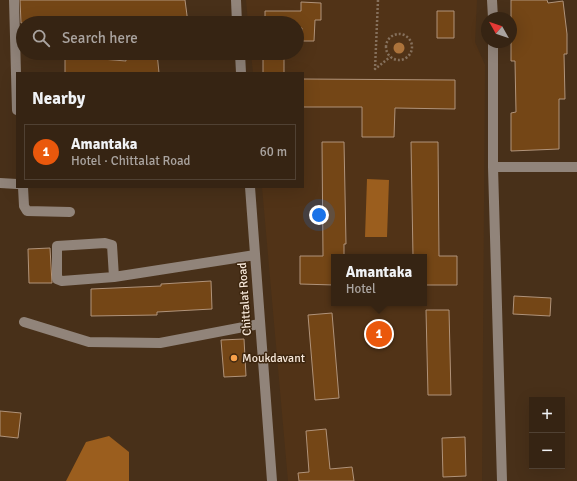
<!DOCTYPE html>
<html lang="en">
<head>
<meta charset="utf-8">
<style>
  :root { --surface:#362413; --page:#3d2c1c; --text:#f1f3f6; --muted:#aaa4a0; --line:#504133; --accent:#ea580c }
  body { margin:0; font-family:Signika,sans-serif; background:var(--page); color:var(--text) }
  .controls { position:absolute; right:12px; bottom:12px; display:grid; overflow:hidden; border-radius:0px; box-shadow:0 4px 16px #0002 }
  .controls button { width:36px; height:36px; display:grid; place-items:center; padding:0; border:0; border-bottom:1px solid var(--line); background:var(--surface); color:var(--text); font:20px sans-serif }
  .compass { position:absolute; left:481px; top:12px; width:36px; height:36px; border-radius:50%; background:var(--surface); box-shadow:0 4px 16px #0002; rotate:310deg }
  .you { position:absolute; left:319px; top:215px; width:14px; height:14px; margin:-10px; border:3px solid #fff; border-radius:50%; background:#1a73e8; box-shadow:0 0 0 6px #1a73e833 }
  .badge { display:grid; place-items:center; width:26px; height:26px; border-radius:50%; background:var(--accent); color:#fff; font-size:13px; font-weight:700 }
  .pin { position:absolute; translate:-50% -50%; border:2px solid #fff; box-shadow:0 1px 4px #0006 }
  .popup { position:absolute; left:331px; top:254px; width:96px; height:52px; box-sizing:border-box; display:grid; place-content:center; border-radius:0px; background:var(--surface); filter:drop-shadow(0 1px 3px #0005); font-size:13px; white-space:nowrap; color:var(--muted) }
  .popup b { font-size:15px; color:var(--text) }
  .popup::after { content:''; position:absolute; left:50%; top:100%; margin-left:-8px; border:8px solid transparent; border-top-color:var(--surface) }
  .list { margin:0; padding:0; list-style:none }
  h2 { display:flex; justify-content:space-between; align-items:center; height:52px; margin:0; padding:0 16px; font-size:17px }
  h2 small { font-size:13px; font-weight:400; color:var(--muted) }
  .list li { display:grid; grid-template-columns:26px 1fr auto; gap:12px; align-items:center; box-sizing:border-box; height:56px; margin:0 8px 8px; padding:0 8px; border:1px solid var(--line); border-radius:0px }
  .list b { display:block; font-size:15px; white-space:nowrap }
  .list p { margin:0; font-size:13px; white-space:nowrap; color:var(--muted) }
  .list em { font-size:13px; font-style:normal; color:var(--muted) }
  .icon { flex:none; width:22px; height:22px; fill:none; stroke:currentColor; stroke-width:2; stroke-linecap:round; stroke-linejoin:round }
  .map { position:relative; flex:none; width:577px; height:481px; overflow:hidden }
  .search { position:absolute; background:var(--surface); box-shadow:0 4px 16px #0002; left:16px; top:16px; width:288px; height:44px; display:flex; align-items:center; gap:10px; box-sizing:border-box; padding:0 14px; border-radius:22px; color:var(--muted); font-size:15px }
  .panel { position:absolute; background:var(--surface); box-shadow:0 4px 16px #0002; left:16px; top:72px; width:288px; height:116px; border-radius:0px }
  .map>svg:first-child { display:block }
  .built { fill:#513317; fill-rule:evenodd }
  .water { fill:#9b5e1e }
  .building { fill:#744616; stroke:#b0937a }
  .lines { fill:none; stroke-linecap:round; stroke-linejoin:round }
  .path { stroke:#85705c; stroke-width:2.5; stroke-dasharray:2 2; stroke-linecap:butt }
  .minor { stroke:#91847a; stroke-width:10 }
  .tree { fill:#ac733b }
  .poi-dot { fill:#f8a14a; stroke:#3d260f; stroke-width:1.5 }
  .labels { text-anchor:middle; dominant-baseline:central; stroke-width:3; stroke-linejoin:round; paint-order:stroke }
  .street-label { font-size:12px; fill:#f7e8da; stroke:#3d260f }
  .poi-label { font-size:12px; fill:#f7e8da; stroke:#3d260f; text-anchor:start }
</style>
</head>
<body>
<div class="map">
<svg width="577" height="481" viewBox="0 0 577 481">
  <rect width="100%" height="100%" fill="#483019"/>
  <path class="built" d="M246,0H477L475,42L485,65L482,481H288L262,187H303V73H253L251,53H297V23H248ZM334,257H424V303H334Z"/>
  <path class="water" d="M367,179L389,180L387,237H365Z
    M109,436L129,452V481H66L86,442Z"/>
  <path class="building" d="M20,0H185L188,23H21Z
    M511,0H547L548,3L563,1L567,34V54H564L565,99H559V149L511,151V113L516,112L515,61H511Z
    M301,2L321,3V20H315L314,41H301L302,28H297V23H265V11H301Z
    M437,11H454V38H437Z
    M125,53H157L159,73H65V56L126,61Z
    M263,53H284V73H263Z
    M303,79L455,80V109L395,108L394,137H362V107H303Z
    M322,142H344L346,244H344V257H334V285L300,284V256H323Z
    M411,142H438L439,256H457V285H424V257H413Z
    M50,248L52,283H29L28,249Z
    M211,281L212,309L157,312V315L91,316V289L161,286V284Z
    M514,296L551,298L550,316L513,314Z
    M426,310H449L451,395H428Z
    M332,313L339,398L315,400L308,315Z
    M244,339L246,376L224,377L221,340Z
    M0,411L21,413L18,438L0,436Z
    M326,429L330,469L352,467L354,481H299L298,473L309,472L306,431Z
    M465,437L466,476L443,477L442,438Z"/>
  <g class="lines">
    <path class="path" d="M378,0L375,69L390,57
      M386 47a13 13 0 1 1 26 0a13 13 0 1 1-26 0Z"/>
    <path class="minor" d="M14,0L17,110
      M236,0L237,23
      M492,0L493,18
      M493,42V167L502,481
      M240,53L241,73
      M493,167H577
      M0,183L17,184
      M23,187L24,206L27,211L70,212
      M250,187L272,481
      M114,277L112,245L105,243L57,246V279L62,281L114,277L255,255
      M24,322L89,342L160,343L259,324"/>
  </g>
  <circle class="tree" cx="399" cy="48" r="5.5"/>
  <circle class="poi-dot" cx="234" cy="358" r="4"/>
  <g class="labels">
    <g class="street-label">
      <text transform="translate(245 299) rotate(-94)">Chittalat Road</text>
    </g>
    <g class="poi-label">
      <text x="242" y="358">Moukdavant</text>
    </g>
  </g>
</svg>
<div class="controls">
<button>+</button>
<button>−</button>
</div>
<svg class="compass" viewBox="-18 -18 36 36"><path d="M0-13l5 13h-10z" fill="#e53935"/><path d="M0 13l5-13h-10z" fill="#aaa4a0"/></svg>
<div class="you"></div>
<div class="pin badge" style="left:379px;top:334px">1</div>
<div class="popup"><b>Amantaka</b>Hotel</div>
<div class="search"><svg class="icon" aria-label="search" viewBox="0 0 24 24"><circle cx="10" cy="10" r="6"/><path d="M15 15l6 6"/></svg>Search here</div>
<section class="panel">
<h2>Nearby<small></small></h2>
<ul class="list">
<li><span class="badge">1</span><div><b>Amantaka</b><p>Hotel · Chittalat Road</p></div><em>60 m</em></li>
</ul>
</section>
</div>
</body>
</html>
